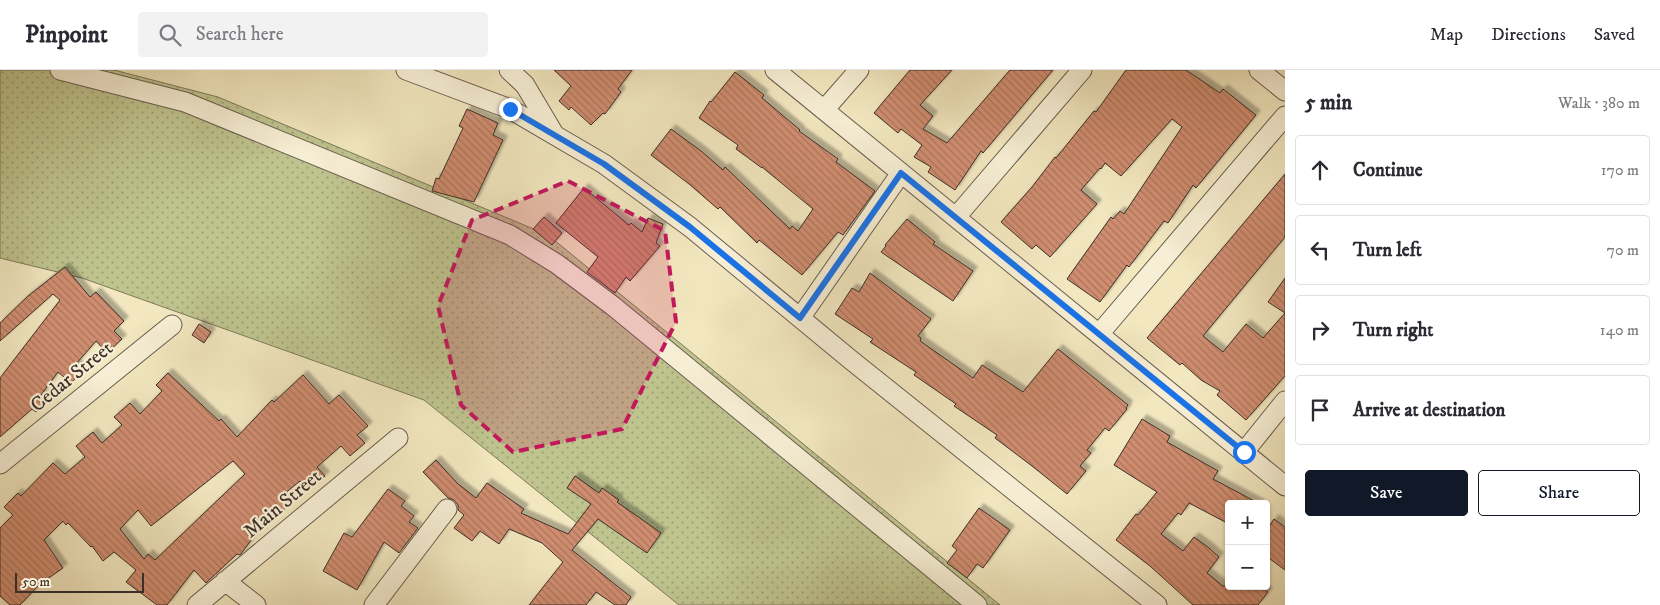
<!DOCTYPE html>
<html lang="en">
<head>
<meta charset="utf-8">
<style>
  :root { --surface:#fff; --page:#f2f2f3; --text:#2b2b33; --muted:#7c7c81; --line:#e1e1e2; --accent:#111827 }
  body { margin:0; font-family:"IM FELL DW Pica",serif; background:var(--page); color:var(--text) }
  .controls { position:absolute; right:15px; bottom:15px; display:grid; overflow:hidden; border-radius:5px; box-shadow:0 1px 4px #0004 }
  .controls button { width:45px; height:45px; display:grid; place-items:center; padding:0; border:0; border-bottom:1px solid var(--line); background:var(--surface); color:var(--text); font:25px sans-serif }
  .scale { position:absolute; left:15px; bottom:12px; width:129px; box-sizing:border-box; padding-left:5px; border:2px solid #3c2f28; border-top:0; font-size:14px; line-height:18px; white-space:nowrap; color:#3c2f28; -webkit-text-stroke:4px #f7efd5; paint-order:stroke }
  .stop { position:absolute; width:15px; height:15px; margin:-11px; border:4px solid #1a73e8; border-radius:50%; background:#fff }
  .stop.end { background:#1a73e8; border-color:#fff; box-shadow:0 1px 5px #0008 }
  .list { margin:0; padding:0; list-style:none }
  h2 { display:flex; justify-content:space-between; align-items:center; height:65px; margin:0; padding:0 20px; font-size:21px }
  h2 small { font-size:16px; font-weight:400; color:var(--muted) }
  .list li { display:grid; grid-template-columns:32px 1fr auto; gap:15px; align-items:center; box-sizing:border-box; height:70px; margin:0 10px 10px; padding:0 10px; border:1px solid var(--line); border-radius:5px }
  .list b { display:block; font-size:19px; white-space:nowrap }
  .list em { font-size:16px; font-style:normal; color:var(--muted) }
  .actions { display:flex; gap:10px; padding:15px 20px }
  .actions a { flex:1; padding:11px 0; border:1px solid var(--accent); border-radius:5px; text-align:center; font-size:18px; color:var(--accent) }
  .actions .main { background:var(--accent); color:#fff }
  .icon { flex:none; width:28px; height:28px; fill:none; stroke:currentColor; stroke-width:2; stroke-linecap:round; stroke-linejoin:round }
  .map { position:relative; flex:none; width:1285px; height:535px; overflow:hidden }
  header { display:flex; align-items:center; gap:30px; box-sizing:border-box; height:70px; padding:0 25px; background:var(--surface); border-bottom:1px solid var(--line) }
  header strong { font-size:24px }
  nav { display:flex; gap:28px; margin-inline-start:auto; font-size:18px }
  .search { width:350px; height:45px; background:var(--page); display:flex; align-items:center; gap:12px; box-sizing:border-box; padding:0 18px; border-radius:5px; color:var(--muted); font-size:19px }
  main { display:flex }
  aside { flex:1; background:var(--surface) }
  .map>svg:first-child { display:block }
  .grass { fill:url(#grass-dots); stroke:#7e7a5c }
  .building { fill:url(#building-back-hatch); stroke:#3c2f28; fill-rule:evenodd; filter:url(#shadow) }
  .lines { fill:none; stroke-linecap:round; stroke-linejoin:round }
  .minor-casing { stroke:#6a5d4e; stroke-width:21 }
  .minor { stroke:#f7efd5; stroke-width:19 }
  .route { stroke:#1a73e8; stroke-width:6 }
  .marked { fill:#c2185b; fill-opacity:0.2; stroke:#c2185b; stroke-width:4; stroke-dasharray:10 6; stroke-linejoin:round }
  .labels { text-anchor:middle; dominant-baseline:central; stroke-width:4.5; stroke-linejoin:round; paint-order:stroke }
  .street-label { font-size:20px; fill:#3c2f28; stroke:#f7efd5 }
</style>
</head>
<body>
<header>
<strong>Pinpoint</strong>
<div class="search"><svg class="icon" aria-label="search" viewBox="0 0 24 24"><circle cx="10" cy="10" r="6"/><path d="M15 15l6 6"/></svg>Search here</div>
<nav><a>Map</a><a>Directions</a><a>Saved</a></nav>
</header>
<main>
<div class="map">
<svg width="1285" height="535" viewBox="0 0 1285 535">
  <defs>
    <pattern id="grass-dots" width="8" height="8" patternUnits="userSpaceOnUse" patternTransform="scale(1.25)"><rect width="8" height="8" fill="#bfc48f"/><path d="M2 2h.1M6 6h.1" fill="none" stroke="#9ca075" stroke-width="1.8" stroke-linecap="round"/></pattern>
    <pattern id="building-back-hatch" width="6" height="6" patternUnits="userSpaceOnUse" patternTransform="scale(1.25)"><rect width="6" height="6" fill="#d08d70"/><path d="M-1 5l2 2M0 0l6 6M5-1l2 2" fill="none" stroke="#aa745c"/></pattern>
    <filter id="shadow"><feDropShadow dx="4.5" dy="-4.5" stdDeviation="1" flood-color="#0004"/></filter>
  </defs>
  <rect width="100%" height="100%" fill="#f2e7bf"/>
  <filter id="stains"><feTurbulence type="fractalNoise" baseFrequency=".004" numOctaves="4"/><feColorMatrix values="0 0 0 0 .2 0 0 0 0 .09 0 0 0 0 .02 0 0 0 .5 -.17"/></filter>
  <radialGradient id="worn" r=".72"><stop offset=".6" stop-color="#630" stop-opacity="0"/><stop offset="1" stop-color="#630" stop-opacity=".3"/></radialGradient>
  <path class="grass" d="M0,0H114L218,27L548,165L1000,535H679L424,330L82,208L0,188Z"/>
  <path class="building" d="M554,0H632L618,19L621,22L605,44L603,43L591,55L571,37L569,40L559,31L571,16Z
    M910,0H952L920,35L933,46L923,59L947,73L1010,0H1053L983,83L981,81L955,120L928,102L931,97L914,87L922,75L901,59L898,63L874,43Z
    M1126,0H1186L1220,23L1223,19L1256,45L1196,118L1193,115L1168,153L1164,151L1129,197L1127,195L1100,232L1067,209L1111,147L1113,149L1120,141L1124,144L1182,57L1172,49L1121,106L1105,93L1101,99L1100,98L1081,120L1097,134L1050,187L1036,175L1032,179L1001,152L1032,117L1055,87L1056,88L1094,41L1096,42Z
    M735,2L764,25L762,28L800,60L799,61L838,89L836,92L875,121L843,165L838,162L802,205L759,170L757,173L720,137L718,139L689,114L651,85L671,59L701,81L723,100L725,97L790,159L792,156L798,161L813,139L762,97V98L736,79L738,75L699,48L710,31L711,32Z
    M467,39L498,53L493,65L503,70L474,132L432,121L436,108L439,109L463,58L459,56Z
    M1285,104V167L1203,266L1223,282L1246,254L1263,268L1285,243L1268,232L1285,208V306L1246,350L1217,325L1220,321L1201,310L1182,293L1180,295L1147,268Z
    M584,118L629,155L631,153L642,162L648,148L663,154L656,173L660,176L630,211L626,207L615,223L587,202L598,187L556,153Z
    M544,147L562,163L552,175L533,159Z
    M907,149L935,172L933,174L973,201L953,231L881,182L886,176L885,175Z
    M65,197L90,227L96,222L124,251L114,261L122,269L107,283L96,271L76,294L83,300L71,313L58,302L41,325L46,329L36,342L32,339L0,367V308L60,230L53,224L0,271V253L28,226Z
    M870,203L931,249L918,266L921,268L920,271L973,308L982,295L1023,322L1058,279L1128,335L1126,338L1127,339L1109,361L1105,358L1087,380L1091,383L1080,396L1086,401L1067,424L1032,396L995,368L997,365L954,336L956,334L914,305L916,302L870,272L873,269L835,244L852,218L859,222Z
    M199,254L211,262L204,273L192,265Z
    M168,303L219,351L221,349L237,367L272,330L274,332L303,305L329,334L339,325L368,356L357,365L365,373L350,386L341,376L317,397L325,406L308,420L300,411L279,428L287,437L270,451L267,448L241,484L239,485L237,484L206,513L194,500L167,535H157L126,512L136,500L114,482L103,491L92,476L91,477L68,453L66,455L63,451L44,470L63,498L40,514L20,535H10L0,526V458L13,445L4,437L18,423L21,426L53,393L65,404L85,387L76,376L93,362L102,373L122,355L114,347L130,333L140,344L162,321L156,315ZM233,391L245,404L155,490L148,484L144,489L120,459L138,440L151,456Z
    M1142,349L1170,366L1167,372L1218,401L1213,409L1260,434H1229V454L1189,433L1181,445L1178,443L1161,464L1183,481L1194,467L1209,478L1219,487L1207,503L1223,516H1260L1268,522L1258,535H1193L1150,496L1116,470L1136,444L1138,445L1157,422L1114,395Z
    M436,390L457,413L476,428L487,413L524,439L521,443L568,464L591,434L567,418L575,406L599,423L602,418L619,430L617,432L661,463L647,483L598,449L572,480L631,527L626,535H615L596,522L586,535H529L563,492L542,473L509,459L499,474L480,461L472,471L454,458L464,445L458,440V435L454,430L448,428L423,402Z
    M388,419L405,431L401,436L414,446L409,452L418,458L399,483L384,472L357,520L323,501L344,463L352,467Z
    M979,438L1010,460L983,498L977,494L967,508L947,493L957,480L952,476Z
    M1274,449L1285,457V500L1266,486V461Z"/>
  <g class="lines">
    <defs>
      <path id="minor" d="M60,0L185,32L510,165L557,194L613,236L977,535
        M406,0L510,39L604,94L690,157L851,290L1157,535
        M509,0L525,15L554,64
        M775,0L1285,416
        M1259,0L1285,21
        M824,40L859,0
        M956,147L1082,0
        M800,248L901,103
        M1099,264L1285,46
        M1244,382L1285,331
        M0,394L172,255
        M225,511L256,535
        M197,535L398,368
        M374,535L447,439"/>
    </defs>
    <use href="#minor" class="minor-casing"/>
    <use href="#minor" class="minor"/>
  </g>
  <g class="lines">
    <path class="route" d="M510,39L604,94L690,157L800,248L901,103L1244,382"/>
  </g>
  <path class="marked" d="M568,111L665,161L676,252L622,359L513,382L461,335L438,236L472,150Z"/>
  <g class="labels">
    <g class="street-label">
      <text transform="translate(72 307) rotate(-39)">Cedar Street</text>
      <text transform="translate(283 434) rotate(-40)">Main Street</text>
    </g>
  </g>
  <rect width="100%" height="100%" filter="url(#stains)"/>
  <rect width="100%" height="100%" fill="url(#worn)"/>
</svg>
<div class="controls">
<button>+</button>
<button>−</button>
</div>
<div class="scale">50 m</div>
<div class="stop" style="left:1244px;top:382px"></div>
<div class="stop end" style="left:510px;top:39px"></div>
</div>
<aside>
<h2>5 min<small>Walk · 380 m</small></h2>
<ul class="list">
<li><svg class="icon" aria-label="ahead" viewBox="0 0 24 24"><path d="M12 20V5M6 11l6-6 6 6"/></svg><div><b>Continue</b></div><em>170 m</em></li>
<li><svg class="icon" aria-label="left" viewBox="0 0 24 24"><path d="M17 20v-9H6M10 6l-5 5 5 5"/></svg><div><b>Turn left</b></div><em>70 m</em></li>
<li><svg class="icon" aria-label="right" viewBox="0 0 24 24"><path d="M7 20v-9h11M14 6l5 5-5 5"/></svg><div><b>Turn right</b></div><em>140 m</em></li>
<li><svg class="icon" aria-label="arrive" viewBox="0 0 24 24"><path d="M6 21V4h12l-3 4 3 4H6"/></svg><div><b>Arrive at destination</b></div></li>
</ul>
<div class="actions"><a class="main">Save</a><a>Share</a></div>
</aside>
</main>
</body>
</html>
